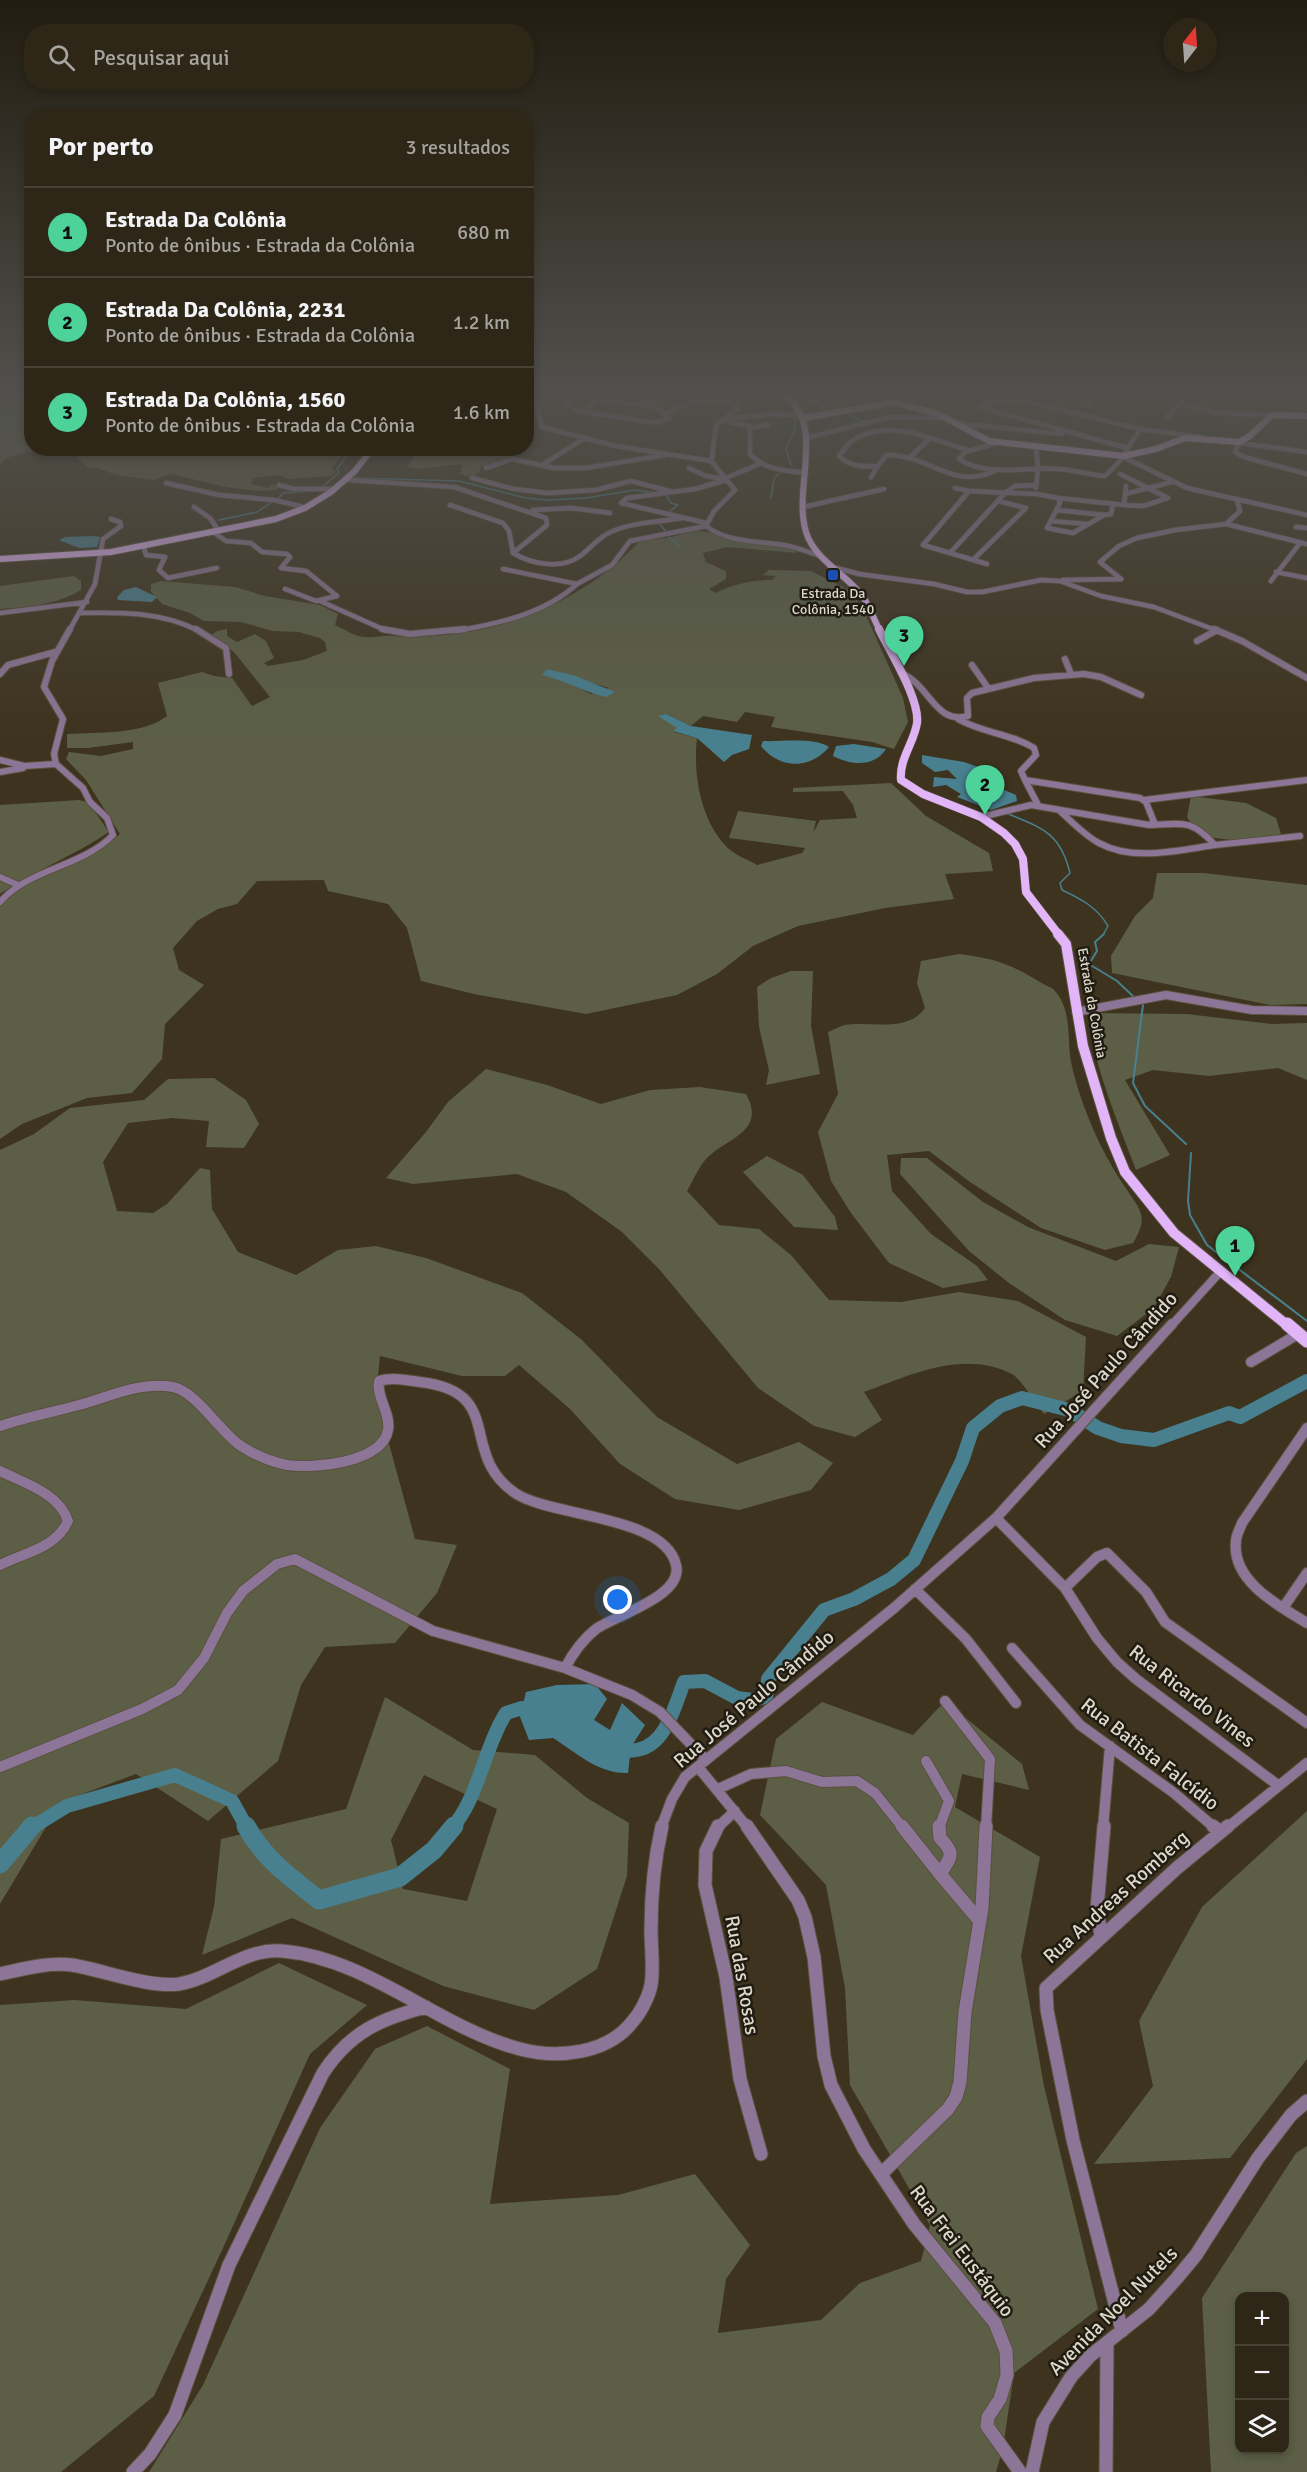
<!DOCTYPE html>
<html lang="pt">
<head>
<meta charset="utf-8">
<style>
  :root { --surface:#2e2616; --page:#362e1f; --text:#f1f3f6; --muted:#a7a5a1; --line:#494335; --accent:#4dd39a }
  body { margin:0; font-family:Signika,sans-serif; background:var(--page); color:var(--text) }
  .controls { position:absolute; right:18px; bottom:18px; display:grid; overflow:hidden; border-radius:12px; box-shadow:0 3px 9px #0003 }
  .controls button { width:54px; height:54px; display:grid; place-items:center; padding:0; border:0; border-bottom:2px solid var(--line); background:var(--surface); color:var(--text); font:30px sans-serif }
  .compass { position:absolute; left:1163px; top:18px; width:54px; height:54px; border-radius:50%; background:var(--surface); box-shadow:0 3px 9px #0003; rotate:17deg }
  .you { position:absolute; left:618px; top:1600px; width:21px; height:21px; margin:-15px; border:4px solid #fff; border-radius:50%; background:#1a73e8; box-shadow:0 0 0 9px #1a73e833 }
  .badge { display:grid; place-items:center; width:39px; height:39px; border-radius:50%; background:var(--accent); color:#111; font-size:20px; font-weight:700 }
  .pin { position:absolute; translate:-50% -50px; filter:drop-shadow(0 2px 3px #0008) }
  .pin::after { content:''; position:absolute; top:32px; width:21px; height:18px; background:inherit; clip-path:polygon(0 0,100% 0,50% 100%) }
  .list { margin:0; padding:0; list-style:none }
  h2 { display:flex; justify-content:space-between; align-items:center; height:78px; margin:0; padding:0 24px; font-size:26px }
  h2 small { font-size:20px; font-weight:400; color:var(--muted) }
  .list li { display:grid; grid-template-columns:39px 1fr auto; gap:18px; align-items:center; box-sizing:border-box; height:90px; padding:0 24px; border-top:2px solid var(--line) }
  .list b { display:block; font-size:22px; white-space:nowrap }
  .list p { margin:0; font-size:20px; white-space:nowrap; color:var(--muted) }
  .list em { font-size:20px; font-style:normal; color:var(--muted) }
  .icon { flex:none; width:33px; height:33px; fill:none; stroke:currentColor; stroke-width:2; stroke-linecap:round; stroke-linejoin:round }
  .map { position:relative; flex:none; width:1307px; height:2472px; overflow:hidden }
  .search { position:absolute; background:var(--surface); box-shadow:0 3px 9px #0003; left:24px; top:24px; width:510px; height:66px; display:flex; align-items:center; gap:15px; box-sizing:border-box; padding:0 21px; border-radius:24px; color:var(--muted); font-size:22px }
  .panel { position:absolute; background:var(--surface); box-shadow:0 3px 9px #0003; left:24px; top:108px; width:510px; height:348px; border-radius:24px }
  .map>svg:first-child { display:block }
  .green { fill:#5c5f46; fill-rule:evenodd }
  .water { fill:#48808f }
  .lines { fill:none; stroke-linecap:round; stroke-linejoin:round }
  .stream-far1 { stroke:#48808f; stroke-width:1.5 }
  .stream { stroke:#48808f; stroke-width:2 }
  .river-far1 { stroke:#48808f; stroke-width:14 }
  .river { stroke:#48808f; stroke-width:19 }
  .minor-far4-casing { stroke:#5a513d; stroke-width:6 }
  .minor-far3-casing { stroke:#5a513d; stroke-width:8 }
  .minor-far2-casing { stroke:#5a513d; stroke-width:10 }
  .minor-far1-casing { stroke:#5a513d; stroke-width:12 }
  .minor-casing { stroke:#5a513d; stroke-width:15 }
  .major-far3-casing { stroke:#5a513d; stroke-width:8 }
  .major-far2-casing { stroke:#5a513d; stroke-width:9 }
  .major-far1-casing { stroke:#5a513d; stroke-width:12 }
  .major-casing { stroke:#5a513d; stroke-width:15 }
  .minor-far4 { stroke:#8c7596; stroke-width:4.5 }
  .minor-far3 { stroke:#8c7596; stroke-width:6 }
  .minor-far2 { stroke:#8c7596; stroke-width:8 }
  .minor-far1 { stroke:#8c7596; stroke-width:10 }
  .minor { stroke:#8c7596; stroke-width:13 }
  .major-far3 { stroke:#e2b4f8; stroke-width:6 }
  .major-far2 { stroke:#e2b4f8; stroke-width:8 }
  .major-far1 { stroke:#e2b4f8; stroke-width:10 }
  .major { stroke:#e2b4f8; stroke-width:13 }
  .transit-dot { fill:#1a4fb4; stroke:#201c12; stroke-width:2 }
  .labels { text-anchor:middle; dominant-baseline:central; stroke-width:5; stroke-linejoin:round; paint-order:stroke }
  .far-poi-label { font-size:14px; fill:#ddd7ca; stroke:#201c12 }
  .far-street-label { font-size:14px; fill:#ddd7ca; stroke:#201c12 }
  .near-street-label { font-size:20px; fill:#ddd7ca; stroke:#201c12 }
</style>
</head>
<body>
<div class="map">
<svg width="1307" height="2472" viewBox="0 0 1307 2472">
  <rect width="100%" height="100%" fill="#3d331e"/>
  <path class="green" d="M0,393H31L32,448L43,449C30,454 8,452 0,465Z
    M505,448L515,453L505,461L482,466L478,473L471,477L460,474L463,465C444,463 425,472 407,467L416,453L409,449Z
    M74,449H350L331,467L336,472L331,476L288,479L279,475L253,478L251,484L268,488L270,485H279L277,490L258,491L226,487L171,474L153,480L116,475L98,468H89L77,458L82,454Z
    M696,530L793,549L797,553L727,547L703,553L706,562L726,571V579L709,589L715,593C735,584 751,580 772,580L776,576L763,575L769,570L811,571L851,591L865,613L903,698L908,722L894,749L872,742L771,727L775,717L745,712L737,722L703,716L691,726L666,714L678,729L674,732L697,738C693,773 700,818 725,845C732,854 747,859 757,865L802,853L805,848L729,838L738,811L816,821L813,833L820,820L857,818L853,805L843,791L793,792V788L891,783L926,816L989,853L993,871L945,874L954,899L885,908L798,926L753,946L717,974L677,995L586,1014L474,994L421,981L407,928L388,904L328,891L324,880L257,881L237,904L218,909L197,921L173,948L179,970L204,985L165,1024L162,1059L132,1093L87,1098L22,1124L0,1139V905C29,874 75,859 112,840L120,834L86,780L66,759L69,752L101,756L133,749V742L88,748H67V734C97,732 143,735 167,716L158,683L202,672L214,676L232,678L252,706L270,697L234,652L212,635L217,631L227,629V636L237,642L255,634L266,641L274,658L264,663L268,666L303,660L327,651L325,642L320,638L299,632L273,631L241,622L204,621L190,613L162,604L151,592V584L161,581L235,587L265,596L320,605L338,614L335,625C344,629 355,637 365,637C374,638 383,635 392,636C484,642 578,608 641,540L668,538ZM547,669L609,688L591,694L561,679L543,675Z
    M74,576L81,581V590C56,605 28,607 0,609V586Z
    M1191,796L1246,803L1276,818L1281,834L1248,842L1199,836L1187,817Z
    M79,800L88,802L109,832C74,856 35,870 0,894V805Z
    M1157,873H1204L1307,885V1004L1270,1005L1112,973L1111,956L1135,916L1153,898Z
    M959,954C993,958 1011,964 1040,982C1044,985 1052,987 1055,991C1072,1010 1067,1039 1071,1062C1080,1104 1101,1152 1125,1187C1141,1211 1149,1216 1133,1243L1105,1250L1041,1228L970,1182L929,1151L887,1155L892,1191L931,1234L977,1266L988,1280L943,1288L889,1263L851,1213L831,1181L818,1132L838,1094L828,1032C833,1030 840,1026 845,1025C871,1021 908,1033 925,1008L917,983L921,961Z
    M791,971H813L811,1026L820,1074L766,1085L769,1070L759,1027L757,987L771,978Z
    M1088,1013L1187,1014L1272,1024L1307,1023V1080L1278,1068L1209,1076L1153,1070L1125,1080L1170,1155L1136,1170C1117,1119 1094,1068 1088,1013Z
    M486,1069L547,1085L601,1104L650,1090L700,1087L746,1094C767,1132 726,1138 707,1158C699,1166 693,1181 687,1191L719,1225L759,1229L791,1255L829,1300L901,1302L959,1292L1018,1301L1086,1337L1083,1391L1044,1414C1036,1404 1021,1379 1012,1374C963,1349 910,1375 864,1392L882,1420L855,1437L814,1426L758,1388L659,1269L622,1232L566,1192L517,1174L413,1184L386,1178L426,1132L448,1102Z
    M214,1078L246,1100L259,1124L244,1148L206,1147L209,1121L172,1118L128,1123L103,1162L117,1211L153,1213L167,1204L200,1168L210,1170L212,1209L238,1252L296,1275L338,1250L376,1246L426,1258L522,1293L582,1340L657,1417L737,1464L799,1442L833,1463L811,1490L739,1510L675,1499L620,1464L570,1409L519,1365L505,1376H462L380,1356L376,1396L415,1539L457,1545L437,1593L395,1643L325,1647L301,1685L278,1761L208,1821L136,1774L61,1802L0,1904V1150L34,1134L70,1108L144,1100L168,1079Z
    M767,1156L803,1175L835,1217L838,1230L794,1227L743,1172Z
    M901,1158H927L983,1202L1028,1227L1116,1261L1149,1244L1179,1247L1171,1277L1153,1309L1117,1336L1065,1320L1009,1283L969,1251L900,1174Z
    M385,1697L473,1750L535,1755L587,1798L629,1823L627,1876L597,1969L534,2010L443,1986L292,1918L202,1955L214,1907L221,1839L346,1809ZM424,1775L497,1809L467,1901L403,1889L391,1840Z
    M945,1701L1022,1764L1029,1790L962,1774L955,1807L1040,1857L1021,1956L1044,2086L1098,2309L1014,2373L1003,2448L996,2472H149L203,2385L320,2128L375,2049L427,2026L510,2069L490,2204L618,2195L695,2174L750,2245L726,2279L718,2333L821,2320L860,2283L921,2261L930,2225L850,2085L845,1988L826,1885L760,1815L776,1739L822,1702L913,1735Z
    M1307,1811V2059L1230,2158L1094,2164L1153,2086L1139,2021L1202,1907Z
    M279,1963L367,2005L310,2054L223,2248L154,2396L61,2472H0V2005L74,2000L186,2009Z
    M1307,2146V2472H1211L1202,2298L1296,2153ZM1240,2296H1284V2450H1240Z"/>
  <path class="water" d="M95,536L100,537L97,547L79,548L59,540L65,537Z
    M136,587L157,597L152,602L118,600L117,597L124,590Z
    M547,669L576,676L615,692L606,697C584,692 564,680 542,675Z
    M666,714L691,726L752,735L749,749L732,755L724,762L697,738L673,731L677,728L658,716Z
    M763,741C781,742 814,737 829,747C810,770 779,769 761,746Z
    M854,744L886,749C874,768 850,765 833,756L836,746Z
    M922,755L964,762L987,770L989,776L980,781L977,786L1002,789L1016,795L1017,801L991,810L957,797L961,794L946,785L933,787L934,777L957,779L948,770L935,772L922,763Z
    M595,1684L607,1699L594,1720L610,1730L622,1703L645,1725L631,1747L628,1773C598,1774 577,1753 553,1738L529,1740L520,1717L526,1692L557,1685Z"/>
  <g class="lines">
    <path class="stream-far1" d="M823,393L842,409
      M848,413L859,420L867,421
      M791,465L786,448L795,428V419L798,418
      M355,478L459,481L526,498L548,500L586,498L635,490L657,493
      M322,487L339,473L337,469L352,448
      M666,495L671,503L678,505L668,513
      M771,498L774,478L781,472
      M278,499L283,493L308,491
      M219,520L257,512L272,502
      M660,524L666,532
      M669,537L679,545
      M1006,813C1042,828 1060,832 1070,873L1060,883L1062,890C1081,899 1097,907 1108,926L1103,935"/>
    <path class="stream" d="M1104,934L1095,942L1097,951L1089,964L1117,981L1136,999
      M1143,1005L1133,1083L1145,1106L1186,1144
      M1191,1153L1188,1201L1190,1215L1207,1245L1307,1321"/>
    <path class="river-far1" d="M616,1749C662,1760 671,1716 684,1682L705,1681L737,1698L752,1700L766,1697L768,1679L824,1610L854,1599L891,1579L914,1560L962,1461L973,1428L1000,1406L1022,1398L1069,1410L1098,1428L1121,1436L1154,1440L1229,1413L1240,1417L1307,1381
      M31,1828L67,1806L175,1775L232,1801L247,1828
      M452,1828C479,1797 483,1750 506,1713L522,1708H538"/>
    <path class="river" d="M246,1826C265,1860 290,1877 319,1900L400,1877L434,1850L454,1826
      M0,1864L32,1826"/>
    <defs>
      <path id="minor-far4" d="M529,393L535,401L542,427L616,446L711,461L735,490
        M572,393L568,404L578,411L650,422H660L669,418L639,393
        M805,393L825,409
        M864,393L894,402L940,393
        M1048,393L1019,400L983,404L980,407L1127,448
        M1178,393L1184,404L1215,413L1272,415
        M597,399L656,407
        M1020,400L1140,429L1201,437
        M1089,404L1092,393
        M585,412L603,393
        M666,414C689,402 712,391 736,405L737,409L716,425L712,458
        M1168,416L1182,401
        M732,418L773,414L803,415
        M722,420L750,426V454C764,470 786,471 806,473
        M954,423L1062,434
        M751,428L768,425
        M806,438L890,417L945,418
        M1239,442L1235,452L1244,457L1307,474
        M997,443L965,452L959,459C988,478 1027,466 1059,469C1075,470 1090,475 1105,476L1119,462L1140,429
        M1239,443L1307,452
        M1036,447L1038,468L1036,488
        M970,451C936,440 884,416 851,442C847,445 843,451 839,456C850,467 864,467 878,466L886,455C931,454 952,493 999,469
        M1123,457L1187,488L1307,515
        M909,458L928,440
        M542,465L585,438
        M486,468L512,459L554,468H586L665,455
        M689,468L706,476L724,479
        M1120,474L1168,498L1143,506L1124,505L1126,486
        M728,477L762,463
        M871,477L878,466
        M472,478L514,489L547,493L596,490L631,481L673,492
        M349,480L454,487L546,518L547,525L513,553
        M166,483L219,495L274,500L304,507
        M279,485L294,489H336
        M955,488L969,491L923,545L987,564
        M735,490L714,511L706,526C728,543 758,541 784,545C796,547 808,552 820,556
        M969,491L1037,494L1058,498
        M1125,494L1172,482
        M1113,504L1111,514L1104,515L1073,533L1047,528L1060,503L1058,498L1124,505
        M450,505L503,523L509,531L513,553C531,564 562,570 580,556C591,548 599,536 613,531C634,522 659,522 682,518
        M194,507L210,518L218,530
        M803,507L884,489
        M533,510L571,508L610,513
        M1057,510L1104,515
        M1051,521L1087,524
        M706,523L621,503L627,498L695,489L726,480
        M1226,524L1307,544
        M1296,527L1307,528
        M212,531L226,541L251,543L262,552L287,554L290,557L281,568L306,571L337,596L316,601L285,589
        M144,548L146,555L165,557L159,570L168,578L217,568
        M951,552L1005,493L1015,486L1035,485
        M975,558L1026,508L998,501
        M829,566L859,574L934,584L967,592H982L1041,580L1060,581L1101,596L1154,607L1218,631
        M503,569L577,584L612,565L630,541L706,526
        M1276,572L1307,578
        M1121,579L1100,562L1119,546L1137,538L1175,530L1226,524L1240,511L1237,500
        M1063,580L1121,579
        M1271,581L1300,543
        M320,601L387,631
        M0,613L87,602
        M81,613C121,612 163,612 199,631
        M69,631L95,584L103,539L121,526L120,522L111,519
        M456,631C500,623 544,614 577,584"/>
      <path id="minor-far3" d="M196,629L226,648L229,674
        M382,629L410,634L465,629
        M1214,629L1242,641L1307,678
        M1197,641L1217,630
        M1065,659L1071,674
        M972,665L988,688
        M901,673C930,685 935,725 968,716L967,698L972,693L1034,678L1084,674L1101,677L1141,695
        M0,674L8,665L55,652
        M958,719C982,733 1010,733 1034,748L1036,755L1021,771L1025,780L1140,798L1146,802L1154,822L1149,825L1031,805L981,817
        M0,760L24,766L56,764
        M0,772L23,768
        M1025,780L1038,805
        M1144,800L1307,780
        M1059,810C1071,821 1084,835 1099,843C1133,862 1179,850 1215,845
        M1152,825C1184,823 1192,820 1215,845L1300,836
        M0,877L18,885
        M0,902C30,868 82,867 113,835L107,818L90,802L83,788L56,764L54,754L63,719L44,687L52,661L70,629"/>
      <path id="minor-far2" d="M1076,1012L1166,995L1252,1010L1307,1011
        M1171,1326L1220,1272"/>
      <path id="minor-far1" d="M1251,1362L1298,1334
        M0,1426C26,1417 53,1412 79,1405C109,1397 141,1381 173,1387C197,1392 219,1431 241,1446C255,1455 271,1462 287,1465C313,1469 382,1463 388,1430C391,1413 376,1398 379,1381C391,1377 407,1380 420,1382C507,1392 457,1453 515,1493C550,1517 665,1515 676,1565C684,1596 616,1615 596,1629C582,1640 573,1653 565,1668
        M1307,1428L1242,1523C1240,1529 1236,1535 1236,1541C1231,1581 1279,1606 1307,1623
        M0,1471C24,1483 59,1493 68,1521C55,1549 25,1552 0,1565
        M996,1518L1065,1588L1097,1638L1117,1662L1136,1679L1279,1786
        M1065,1588L1097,1557L1107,1553L1146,1592L1165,1622L1307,1723
        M915,1589L966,1639L1016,1703
        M1283,1608L1307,1573
        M1012,1648L1080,1725L1174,1793L1215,1828
        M945,1701L990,1759L986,1828
        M926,1761L949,1801L939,1828
        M0,1767L142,1709L178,1690L204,1658L227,1613L243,1591L277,1564L295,1559L433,1631L565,1668L632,1695L660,1712L706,1760
        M698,1767L748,1828
        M718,1789L751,1774L786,1771L822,1782L857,1781L875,1793L903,1828
        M661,1828L672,1799L685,1777L894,1608L996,1518L1172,1324
        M717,1828L735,1811
        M1103,1828L1110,1746
        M1227,1828L1307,1763"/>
      <path id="minor" d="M718,1826L706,1851L705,1885L726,1977L740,2079L761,2154
        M747,1826L798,1900L805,1917L814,1957L824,2056L831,2085L864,2149L914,2224L995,2323L1006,2351L1007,2375L1000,2399L988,2417L987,2426L1020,2472
        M902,1826L940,1874C951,1857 956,1854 940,1838L939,1826
        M1213,1826L1220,1832
        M940,1874L979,1920
        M1101,1936L1097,1908L1104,1826
        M0,1974C23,1969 48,1962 72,1965C103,1970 149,1988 179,1984C215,1978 243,1948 282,1951C368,1958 439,2028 520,2049C558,2059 608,2054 633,2021C641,2012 649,1996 651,1985C654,1968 651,1948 651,1930C651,1895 654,1861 662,1826
        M881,2174L948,2109L956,2097L960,2082L965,2012L982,1908L986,1826
        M1122,2331L1073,2140L1047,2010L1046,1988L1177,1868L1228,1826
        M133,2472L150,2454L175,2415L229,2265L323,2073C350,2032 380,2019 426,2007
        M1032,2472L1043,2422L1071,2377L1090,2356L1149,2309L1177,2278L1196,2255L1258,2158L1291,2115L1307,2101
        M1106,2472L1107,2343"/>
      <path id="major-far3" d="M782,393C828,425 792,486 806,532C815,561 847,574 863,597C870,607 874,620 880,631
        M805,418L894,402L938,414L989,441L1123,456L1156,449L1185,438L1239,442L1250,436L1272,415L1307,416
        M0,559L111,552L276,519L305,508L331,492L354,472L373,448"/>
      <path id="major-far2" d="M879,629C890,652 920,699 917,723C914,743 899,759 901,780L923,794L981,817L1004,833L1015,844L1023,859L1026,892L1059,935"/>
      <path id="major-far1" d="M1058,934L1066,944L1083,1046L1111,1138L1125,1172L1174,1233L1288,1326"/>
      <path id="major" d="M1287,1324L1307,1341"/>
    </defs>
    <use href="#minor-far4" class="minor-far4-casing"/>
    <use href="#minor-far3" class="minor-far3-casing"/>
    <use href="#minor-far2" class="minor-far2-casing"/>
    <use href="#minor-far1" class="minor-far1-casing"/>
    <use href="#minor" class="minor-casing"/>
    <use href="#major-far3" class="major-far3-casing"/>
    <use href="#major-far2" class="major-far2-casing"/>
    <use href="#major-far1" class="major-far1-casing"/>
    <use href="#major" class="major-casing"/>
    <use href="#minor-far4" class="minor-far4"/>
    <use href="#minor-far3" class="minor-far3"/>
    <use href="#minor-far2" class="minor-far2"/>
    <use href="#minor-far1" class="minor-far1"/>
    <use href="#minor" class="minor"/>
    <use href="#major-far3" class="major-far3"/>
    <use href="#major-far2" class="major-far2"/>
    <use href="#major-far1" class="major-far1"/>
    <use href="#major" class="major"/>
  </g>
  <linearGradient id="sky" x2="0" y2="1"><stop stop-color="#221c10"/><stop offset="0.53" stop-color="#51504c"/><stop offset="1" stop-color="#51504c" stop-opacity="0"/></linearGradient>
  <rect width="1307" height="739" fill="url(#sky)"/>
  <rect class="transit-dot" x="827" y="569" width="12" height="12" rx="3"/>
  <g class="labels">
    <g class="far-poi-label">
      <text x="833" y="593">Estrada Da<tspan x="833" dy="16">Colônia, 1540</tspan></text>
    </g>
    <g class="far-street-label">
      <text transform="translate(1092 1003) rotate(80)">Estrada da Colônia</text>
    </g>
    <g class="near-street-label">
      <text transform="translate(1106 1370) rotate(-48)">Rua José Paulo Cândido</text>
      <text transform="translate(1192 1696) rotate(38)">Rua Ricardo Vines</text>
      <text transform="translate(754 1699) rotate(-40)">Rua José Paulo Cândido</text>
      <text transform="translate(1150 1754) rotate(38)">Rua Batista Falcídio</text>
      <text transform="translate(1116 1897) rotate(-42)">Rua Andreas Romberg</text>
      <text transform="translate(742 1975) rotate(80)">Rua das Rosas</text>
      <text transform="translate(962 2251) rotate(53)">Rua Frei Eustáquio</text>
      <text transform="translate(1113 2311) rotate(-45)">Avenida Noel Nutels</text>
    </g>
  </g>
</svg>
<div class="controls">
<button>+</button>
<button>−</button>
<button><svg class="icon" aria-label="layers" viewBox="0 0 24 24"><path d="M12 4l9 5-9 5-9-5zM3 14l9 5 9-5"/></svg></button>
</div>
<svg class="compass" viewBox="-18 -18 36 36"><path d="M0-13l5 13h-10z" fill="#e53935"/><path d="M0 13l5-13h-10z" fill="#a7a5a1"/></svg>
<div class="you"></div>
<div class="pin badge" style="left:1235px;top:1276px">1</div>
<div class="pin badge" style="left:985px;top:815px">2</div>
<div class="pin badge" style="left:904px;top:666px">3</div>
<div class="search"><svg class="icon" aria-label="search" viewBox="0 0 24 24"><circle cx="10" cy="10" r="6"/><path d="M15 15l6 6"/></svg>Pesquisar aqui</div>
<section class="panel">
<h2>Por perto<small>3 resultados</small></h2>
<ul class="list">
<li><span class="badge">1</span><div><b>Estrada Da Colônia</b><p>Ponto de ônibus · Estrada da Colônia</p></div><em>680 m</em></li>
<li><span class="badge">2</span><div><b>Estrada Da Colônia, 2231</b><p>Ponto de ônibus · Estrada da Colônia</p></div><em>1.2 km</em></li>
<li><span class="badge">3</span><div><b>Estrada Da Colônia, 1560</b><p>Ponto de ônibus · Estrada da Colônia</p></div><em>1.6 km</em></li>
</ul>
</section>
</div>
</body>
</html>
